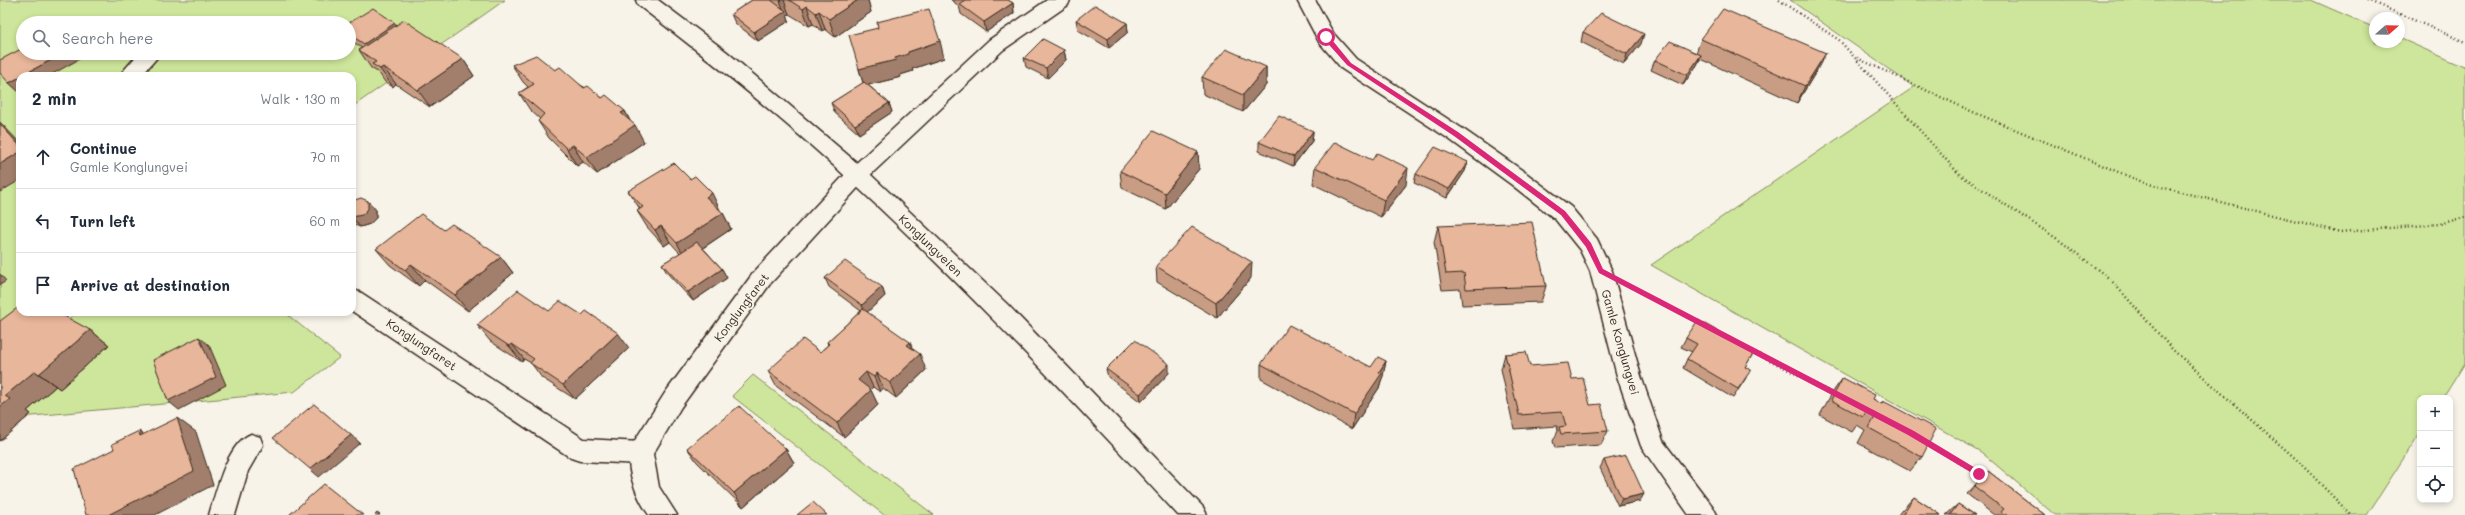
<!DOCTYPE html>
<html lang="en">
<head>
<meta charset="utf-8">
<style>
  :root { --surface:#fff; --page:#f2f2f3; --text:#1f2937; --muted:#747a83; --line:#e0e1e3 }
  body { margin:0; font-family:Mali,sans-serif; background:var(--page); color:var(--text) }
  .controls { position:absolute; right:12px; bottom:12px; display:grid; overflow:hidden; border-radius:8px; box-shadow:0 2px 6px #0003 }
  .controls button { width:36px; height:36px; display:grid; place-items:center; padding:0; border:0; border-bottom:1px solid var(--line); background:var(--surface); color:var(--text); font:20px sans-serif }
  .compass { position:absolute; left:2369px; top:12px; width:36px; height:36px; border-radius:50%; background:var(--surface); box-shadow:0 2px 6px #0003; rotate:70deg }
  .stop { position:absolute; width:12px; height:12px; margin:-9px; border:3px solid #db2777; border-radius:50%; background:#fff }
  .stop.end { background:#db2777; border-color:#fff; box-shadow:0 1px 4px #0008 }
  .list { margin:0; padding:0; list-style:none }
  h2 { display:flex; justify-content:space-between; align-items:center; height:52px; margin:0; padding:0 16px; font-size:17px }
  h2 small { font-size:13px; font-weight:400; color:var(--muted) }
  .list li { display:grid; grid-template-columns:26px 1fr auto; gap:12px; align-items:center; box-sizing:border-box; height:64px; padding:0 16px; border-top:1px solid var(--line) }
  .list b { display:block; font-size:15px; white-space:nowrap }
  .list p { margin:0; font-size:13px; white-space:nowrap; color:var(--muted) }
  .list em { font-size:13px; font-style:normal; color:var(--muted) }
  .icon { flex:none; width:22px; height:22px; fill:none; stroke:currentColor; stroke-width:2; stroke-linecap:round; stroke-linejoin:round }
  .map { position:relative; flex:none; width:2465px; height:515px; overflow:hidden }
  .search { position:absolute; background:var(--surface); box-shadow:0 2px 6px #0003; left:16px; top:16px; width:340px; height:44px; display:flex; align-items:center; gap:10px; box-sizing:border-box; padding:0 14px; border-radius:22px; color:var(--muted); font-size:15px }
  .panel { position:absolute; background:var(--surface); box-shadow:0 2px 6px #0003; left:16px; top:72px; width:340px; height:244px; border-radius:12px }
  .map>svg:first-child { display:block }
  .green { fill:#cee69b; stroke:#84885c; fill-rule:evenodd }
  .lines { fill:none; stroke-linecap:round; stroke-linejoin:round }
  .lane-casing { stroke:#3b2a1e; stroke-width:3 }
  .street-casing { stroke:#3b2a1e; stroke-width:3 }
  .secondary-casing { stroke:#3b2a1e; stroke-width:3 }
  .path { stroke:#3b2a1e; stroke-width:2.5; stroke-dasharray:1 3; stroke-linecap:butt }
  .lane { fill:#f7f3e8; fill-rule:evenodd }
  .street { fill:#f7f3e8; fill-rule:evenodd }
  .secondary { fill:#f7f3e8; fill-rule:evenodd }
  .wall { fill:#c89d84; stroke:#3b2a1e }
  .shaded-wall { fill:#a27f6c; stroke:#3b2a1e }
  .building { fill:#e8b69a; stroke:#3b2a1e }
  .route { fill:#db2777 }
  .labels { text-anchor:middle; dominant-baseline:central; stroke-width:4; stroke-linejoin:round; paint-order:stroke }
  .street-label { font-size:12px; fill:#3b2a1e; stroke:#f7f3e8 }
</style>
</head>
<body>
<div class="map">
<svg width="2465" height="515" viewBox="0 0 2465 515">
  <rect width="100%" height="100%" fill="#f7f3e8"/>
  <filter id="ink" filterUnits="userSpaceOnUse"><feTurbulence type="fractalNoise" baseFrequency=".025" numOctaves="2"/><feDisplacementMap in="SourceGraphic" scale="8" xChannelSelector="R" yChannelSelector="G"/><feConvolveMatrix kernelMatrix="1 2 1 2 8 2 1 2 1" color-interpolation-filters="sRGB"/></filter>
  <g filter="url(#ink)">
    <path class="green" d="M0,0H505L352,107V76H20V312H58L0,352ZM23,23H349V53H23Z
      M1790,0H2311L2375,28V42H2399V38L2465,67V363L2443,398H2420V433L2367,515H2055L1981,452L1651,265L1914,87Z
      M78,312H284L340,357L294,392L0,419V366Z
      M753,375L934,515H884L732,396Z"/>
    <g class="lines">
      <defs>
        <path id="lane" d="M1047,0H1070L1068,5L1003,50L865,180L858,182L851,180L847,174L851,168L989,40Z
          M139,53H161L141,76H119Z
          M352,290L360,292L584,439L641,442L650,445L653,453L650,461L641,464L580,461L571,458L352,311Z
          M251,434L260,437L263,445L248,471L235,515H209C216,492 227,443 251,434Z"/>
        <path id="street" d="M1297,0H1315L1333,33L1356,59L1463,129L1526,173L1571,207L1597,239L1612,271L1641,376L1663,441L1713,507L1717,515H1689L1641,446L1617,376L1590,271L1580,250L1555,219L1512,185L1449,139L1342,69L1319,42Z
          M858,166L865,168L869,174L865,180L770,284L681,407L653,454L659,487L677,515H649C637,498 623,466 632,445L665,393L754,272L851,168Z"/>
        <path id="secondary" d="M636,0H658L727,52L870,174L1007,304L1203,507L1207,515H1178C1074,402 969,291 856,186C787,122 713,62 638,5Z"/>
      </defs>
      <use href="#lane" class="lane-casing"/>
      <use href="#street" class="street-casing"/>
      <use href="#secondary" class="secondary-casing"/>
      <path class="path" d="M1779,0L1839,40L1959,174L2059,240L2110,279L2173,350L2296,459L2351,515
        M2367,0L2465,42
        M1857,58L1973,112L2145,183L2340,232L2440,224L2465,217
        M1640,292L1700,323
        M1745,347L1834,394
        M1927,443L1984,478"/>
      <use href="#lane" class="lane"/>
      <use href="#street" class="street"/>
      <use href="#secondary" class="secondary"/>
    </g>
    <path class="wall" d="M752,0H868L871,12L835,37L825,29L822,31L813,24L809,26L789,14L787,15L789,21L758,41L735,23L731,14Z
      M951,0H1008L1013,3L1014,13L986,32L961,14L959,6Z
      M1076,20L1127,23L1128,32L1109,48L1078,30Z
      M349,23L397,25L463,59L474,76L430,107L396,84L393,87L385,82L379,73L371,68L359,50L362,48L349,39Z
      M878,28L944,58L912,69L913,71L900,75L901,77L868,85L889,103L892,112L859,134L835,113L831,103L863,83L859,69Z
      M1583,32L1641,44L1624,64L1581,42Z
      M1701,39L1817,70L1797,103L1700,59L1697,65L1683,85L1651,70L1655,60L1696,53Z
      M1064,50L1066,60L1048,78L1026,67L1024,58Z
      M512,65L555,70L625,111L630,121L644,142L597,174L583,162L577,166L549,138L538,121L540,119L530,110L519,93L528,87L523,82Z
      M1266,67V85L1243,112L1203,94L1202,77Z
      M1313,131L1312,141L1293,166L1259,151V142Z
      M1198,152L1199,169L1166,209L1122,188L1120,171Z
      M1468,162L1465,171L1447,198L1414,183L1416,174Z
      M1315,167L1406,185L1381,217L1313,184Z
      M628,191L720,210L723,213L731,229L703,248L722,269L727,278L693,301L667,273L662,264L680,253L670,242L664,246L647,227L637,211L640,209Z
      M352,201H368L376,210V218L370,224L360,227L352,224Z
      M1438,226L1546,286L1541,302L1462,305L1460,289L1442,290L1434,242Z
      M444,230L501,257L513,273L468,311L425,280L419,286L390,265L376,249Z
      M1156,266L1251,278L1217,318L1157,282Z
      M825,278L882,287L885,296L867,312L913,349L926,370L896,398L883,388L880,392L873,387L870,389L878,405L844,437L776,386L768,371L820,352L828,345L827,342L861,311L829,287Z
      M549,311L629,348L575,399L542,378L531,363L524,359L522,362L490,341L477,325Z
      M0,321L90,330L109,345L60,389L56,386L27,411L31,414L0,441Z
      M1686,338L1754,352L1745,367L1746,378L1733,398L1683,368L1687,359L1692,352L1681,347Z
      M1505,354L1530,366L1572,379L1608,431L1601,445L1555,448L1553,441L1558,431L1557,426L1514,429L1501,369Z
      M1386,361L1383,376L1381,381L1379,388L1352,429L1261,379V364L1371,367Z
      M1106,369L1169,373L1141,402L1108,377Z
      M1843,378L1873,399L1881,404L1883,401L1922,457L1910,471L1858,443L1865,430L1857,425L1852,432L1820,415L1832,393Z
      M687,448L786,449L794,463L743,507L697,462Z
      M1604,460L1640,501L1618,506L1600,468Z
      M1988,471L2045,515H1994L1967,494Z
      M1914,497L1941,515H1898L1901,511Z
      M1958,504L1975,515H1946Z"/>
    <path class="shaded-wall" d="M780,0H784L789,14L787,15L789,21L758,41L754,32L784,12Z
      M858,0H868L871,12L835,37L829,19Z
      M1013,3L1014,13L986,32L984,22Z
      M807,6L813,24L809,26L803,9Z
      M819,11L825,29L822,31L816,13Z
      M395,23L402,33L371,53L364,44Z
      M1127,23L1128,32L1109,48L1108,39Z
      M1644,34L1641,44L1624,64L1627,54Z
      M940,41L944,58L912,69L913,71L900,75L901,77L864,86L859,69L895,58L908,52Z
      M1064,50L1066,60L1048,78L1046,68Z
      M64,53H79L83,57L49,76H21Z
      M1826,53L1817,70L1797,103L1805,86Z
      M1701,55L1697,65L1683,85L1687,75Z
      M463,59L474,76L430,107L418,90Z
      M383,67L396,84L393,87L380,69Z
      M1266,67V85L1243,112V95Z
      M20,77V92H19L9,83Z
      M889,103L892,112L859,134L855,125Z
      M625,111L633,127L635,125L644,142L597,174L587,157L621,113Z
      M0,122L20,143V146L0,124Z
      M1313,131L1312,141L1293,166L1294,157Z
      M573,145L583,162L577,166L567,149Z
      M20,152V180L0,192V164Z
      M1198,152L1199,169L1166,209L1165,193Z
      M1468,162L1465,171L1447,198L1449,189Z
      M1408,168L1406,185L1381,217L1384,200Z
      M712,193L720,210L715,213L706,197Z
      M368,201L376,210V218L370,224L360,227L352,217Z
      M723,213L731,229L686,259L677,243Z
      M661,226L670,242L664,246L655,230Z
      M501,257L513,273L468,311L455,295Z
      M1252,262L1251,278L1217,318L1216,303Z
      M411,264L425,280L419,286L405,270Z
      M722,269L727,278L693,301L688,292Z
      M0,274L6,281L0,285Z
      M882,287L885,296L865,314L862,305Z
      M90,330L109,345L60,389L39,374Z
      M618,333L629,348L575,399L563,385Z
      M199,337L209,345L226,385L179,410L168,401Z
      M910,342L916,358L907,345Z
      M512,344L524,359L522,362L509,346Z
      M920,354L926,370L896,398L890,383Z
      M1386,361L1383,376L1381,381L1379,388L1352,429L1354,414Z
      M1169,364V373L1141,402L1140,394Z
      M35,371L56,386L27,411L31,414L0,441V407L5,396Z
      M866,372L873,387L865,395L858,380Z
      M877,373L883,388L880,392L874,377Z
      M871,390L878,405L844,437L837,423Z
      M177,418L196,432L213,485L155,515H108Z
      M139,431L158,445L140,436Z
      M351,435L360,443L319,477L310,469Z
      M786,449L794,463L743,507L734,493Z
      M1644,494L1640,501L1618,506L1622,499Z"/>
    <path class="building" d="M752,0H771L786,11L754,32L731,14Z
      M789,0H858L829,19L819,11L816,13L807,6L803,9Z
      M965,0H1008L1013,3L984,22L959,4Z
      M1095,5L1127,23L1108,39L1076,20Z
      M373,8L395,23L364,44L349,34V23Z
      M929,9L940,41L908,52V54L895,58L896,60L859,69L849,35L878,28L877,22Z
      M1723,9L1826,53L1805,86L1701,39Z
      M1601,13L1644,34L1627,54L1583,32Z
      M404,20L463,59L418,90L383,67L380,69L372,64L376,62L359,50Z
      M1043,39L1064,50L1046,68L1024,58Z
      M1670,41L1701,55L1687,75L1655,60Z
      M23,48V53H64L21,76H20V77L9,83L0,73V60Z
      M1226,49L1266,67L1243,95L1202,77Z
      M536,55L555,70L560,67L584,88L588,86L602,98L606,95L625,111L621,113L635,125L587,157L573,145L567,149L538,121L544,114L519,93L534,84L512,65Z
      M864,82L889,103L855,125L831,103Z
      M1279,116L1313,131L1294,157L1259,142Z
      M0,124L20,146V152L0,164Z
      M1153,131L1198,152L1165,193L1120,171Z
      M1335,142L1372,160L1377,153L1408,168L1384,200L1315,167Z
      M1435,147L1468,162L1449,189L1416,174Z
      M674,163L690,179L695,176L712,193L706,197L723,213L677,243L661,226L655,230L637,211L643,207L628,191Z
      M361,198L368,201V209L362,215L352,217V201Z
      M421,214L444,230L452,224L501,257L455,295L411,264L405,270L376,249Z
      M1532,222L1546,286L1466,289L1464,273L1446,274L1438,226Z
      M1192,227L1252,262L1216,303L1156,266Z
      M697,242L722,269L688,292L662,264Z
      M845,261L882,287L862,305L825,278Z
      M518,290L549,311L560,301L582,315L586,311L618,333L563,385L530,363L534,359L512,344L509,346L477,325Z
      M20,306V312H57L90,330L39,374L35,371L5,396L10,399L0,407V321Z
      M863,309L910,342L907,345L920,354L890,383L877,373L874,377L866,372L858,380L871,390L837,423L768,371L803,339L820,352L829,344L827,342Z
      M1698,320L1754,352L1745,367L1751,370L1738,389L1687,359L1697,344L1686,338Z
      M1289,325L1371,367L1378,357L1386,361L1379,372L1382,373L1354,414L1261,364Z
      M199,337L216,377L168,401L153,360Z
      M1135,340L1169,364L1140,394L1106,369Z
      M1526,352L1530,366L1568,363L1572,379L1583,378L1590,405L1601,404L1608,431L1561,434L1559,427L1566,426L1562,412L1519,415L1505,354Z
      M1843,378L1875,395L1873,399L1882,404L1883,401L1936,429L1922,457L1869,428L1876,415L1867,410L1863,417L1831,400Z
      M314,404L351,435L310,469L273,438Z
      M739,406L786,449L734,493L687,448Z
      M177,418L194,471L108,515H86L74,469L114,449L112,444L139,431L140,436Z
      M1626,455L1644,494L1622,499L1604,460Z
      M1988,471L2045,515H2006L2001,512L2004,509L1974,486Z
      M324,484L363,515H289Z
      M1914,497L1941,515H1902Z
      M813,502L827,515H797Z
      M1958,504L1975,515H1950Z
      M377,513L380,515H375Z"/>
  </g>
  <path class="route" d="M1323,35H1328L1351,63L1458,132L1565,211L1591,243L1603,269L1914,431L1982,472V476H1977L1908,435L1599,273L1586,247L1561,215L1454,136L1347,65L1323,38Z"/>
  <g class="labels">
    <g class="street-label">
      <text transform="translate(931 245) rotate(44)">Konglungveien</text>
      <text transform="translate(741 307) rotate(-53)">Konglungfaret</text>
      <text transform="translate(1621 342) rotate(74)">Gamle Konglungvei</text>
      <text transform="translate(422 344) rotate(34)">Konglungfaret</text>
    </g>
  </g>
</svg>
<div class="controls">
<button>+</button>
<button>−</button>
<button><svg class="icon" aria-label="locate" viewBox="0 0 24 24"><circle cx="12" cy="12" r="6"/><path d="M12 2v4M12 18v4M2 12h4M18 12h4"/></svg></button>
</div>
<svg class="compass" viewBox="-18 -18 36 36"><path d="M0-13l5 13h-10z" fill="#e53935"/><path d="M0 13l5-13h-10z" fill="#747a83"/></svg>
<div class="stop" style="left:1326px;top:37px"></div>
<div class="stop end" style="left:1979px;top:474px"></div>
<div class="search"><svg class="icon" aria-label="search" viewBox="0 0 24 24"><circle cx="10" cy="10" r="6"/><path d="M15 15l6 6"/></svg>Search here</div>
<section class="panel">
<h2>2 min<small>Walk · 130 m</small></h2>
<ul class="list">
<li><svg class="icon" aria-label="ahead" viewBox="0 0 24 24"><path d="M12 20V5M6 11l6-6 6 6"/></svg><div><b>Continue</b><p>Gamle Konglungvei</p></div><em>70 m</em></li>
<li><svg class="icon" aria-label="left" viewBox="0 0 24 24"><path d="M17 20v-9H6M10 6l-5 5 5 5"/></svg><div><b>Turn left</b></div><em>60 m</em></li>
<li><svg class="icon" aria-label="arrive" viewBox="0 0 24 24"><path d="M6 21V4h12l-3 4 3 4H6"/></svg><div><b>Arrive at destination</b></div></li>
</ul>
</section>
</div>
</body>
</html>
